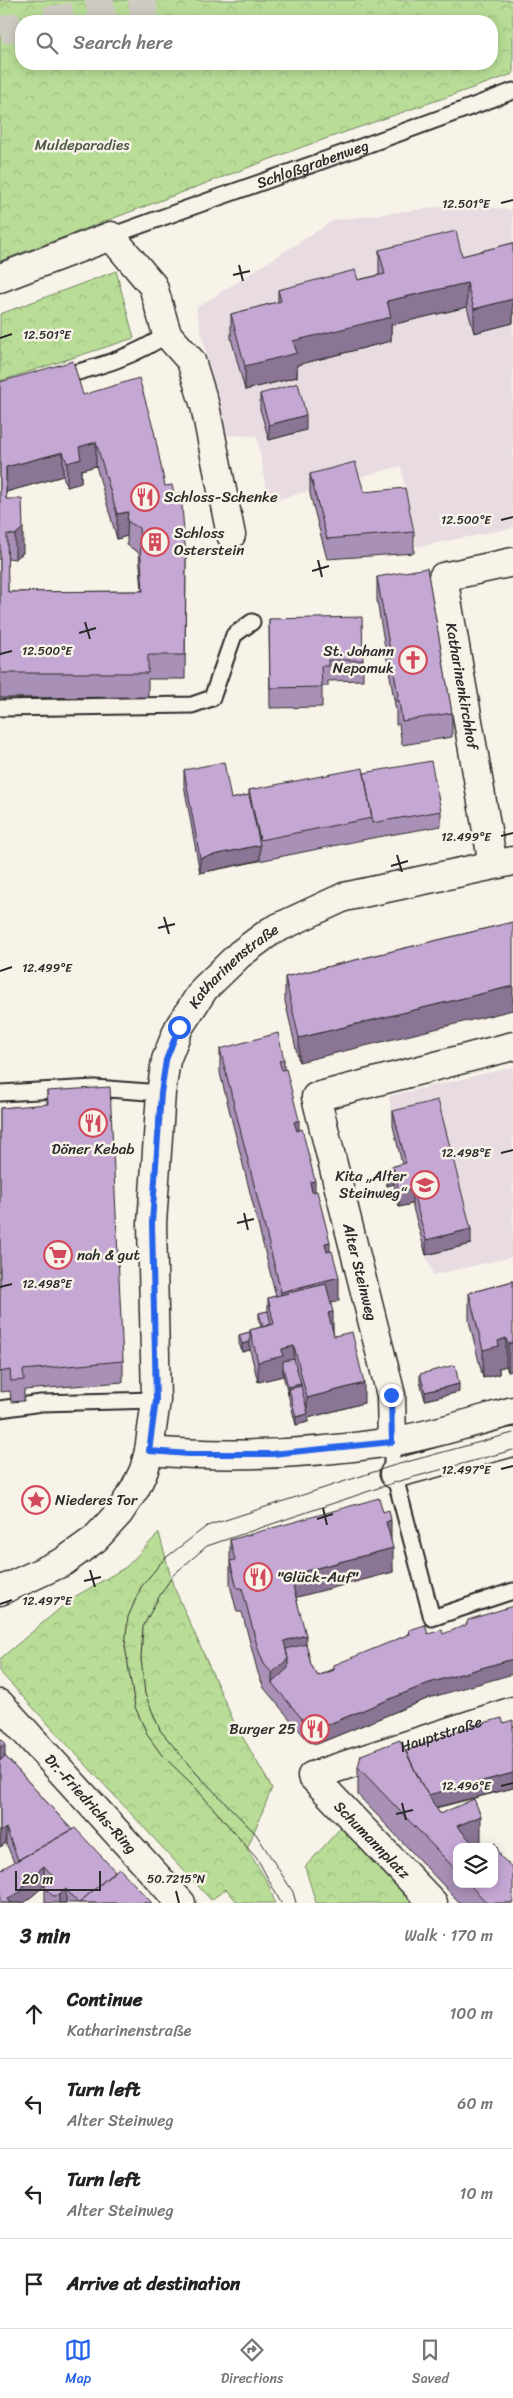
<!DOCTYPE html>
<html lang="en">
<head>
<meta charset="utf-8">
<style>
  :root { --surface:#fff; --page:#f2f2f2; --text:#222; --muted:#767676; --line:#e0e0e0; --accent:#2563eb }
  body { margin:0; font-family:Sriracha,sans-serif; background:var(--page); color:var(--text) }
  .controls { position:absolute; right:15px; bottom:15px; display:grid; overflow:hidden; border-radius:10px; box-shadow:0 2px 12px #0003 }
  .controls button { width:45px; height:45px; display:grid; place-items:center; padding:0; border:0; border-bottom:1px solid var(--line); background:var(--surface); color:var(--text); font:25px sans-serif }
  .scale { position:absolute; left:15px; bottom:12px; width:86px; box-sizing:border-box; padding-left:5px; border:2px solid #2b2b2b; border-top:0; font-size:14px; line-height:18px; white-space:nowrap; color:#2b2b2b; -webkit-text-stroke:4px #f7f3e8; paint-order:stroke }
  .stop { position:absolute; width:15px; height:15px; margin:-11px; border:4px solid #2563eb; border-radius:50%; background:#fff }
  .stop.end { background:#2563eb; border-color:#fff; box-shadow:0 1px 5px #0008 }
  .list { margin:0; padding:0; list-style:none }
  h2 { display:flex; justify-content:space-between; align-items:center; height:65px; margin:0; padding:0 20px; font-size:21px }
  h2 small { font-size:16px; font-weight:400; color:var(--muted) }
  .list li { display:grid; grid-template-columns:32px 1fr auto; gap:15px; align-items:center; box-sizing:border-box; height:90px; padding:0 20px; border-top:1px solid var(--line) }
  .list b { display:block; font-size:19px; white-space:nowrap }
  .list p { margin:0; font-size:16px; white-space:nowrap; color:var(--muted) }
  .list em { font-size:16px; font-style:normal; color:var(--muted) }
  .icon { flex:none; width:28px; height:28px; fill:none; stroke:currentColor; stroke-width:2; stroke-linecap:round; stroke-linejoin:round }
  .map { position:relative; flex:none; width:513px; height:1903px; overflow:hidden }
  .search { position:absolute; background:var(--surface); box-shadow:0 2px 12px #0003; left:15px; right:15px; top:15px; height:55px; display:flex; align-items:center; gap:12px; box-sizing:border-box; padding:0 18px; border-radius:20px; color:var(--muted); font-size:19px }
  .sheet { height:425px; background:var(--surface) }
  nav { display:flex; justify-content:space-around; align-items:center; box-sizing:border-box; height:70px; border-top:1px solid var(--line); background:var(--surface); font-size:14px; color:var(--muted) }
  nav a { display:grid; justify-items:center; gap:2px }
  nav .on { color:var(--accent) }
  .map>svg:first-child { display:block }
  .built { fill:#e8dce2 }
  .park { fill:url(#park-crowns); stroke:#728461; fill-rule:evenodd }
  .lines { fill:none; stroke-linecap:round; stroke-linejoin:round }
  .primary-tunnel { stroke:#cecbc2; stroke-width:28; stroke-dasharray:28 14; stroke-linecap:butt }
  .lane-casing { stroke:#2b2b2b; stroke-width:19 }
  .street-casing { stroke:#2b2b2b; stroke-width:31 }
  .secondary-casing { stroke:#2b2b2b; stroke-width:31 }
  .lane { stroke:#f7f3e8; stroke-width:15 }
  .street { stroke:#f7f3e8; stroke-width:28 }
  .secondary { stroke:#f7f3e8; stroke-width:28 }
  .tram { stroke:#2b2b2b; stroke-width:1 }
  .wall { fill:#a990b6; stroke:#2b2b2b; fill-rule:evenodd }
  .shaded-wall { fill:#8a7594; stroke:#2b2b2b }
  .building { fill:#c5a7d4; stroke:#2b2b2b; fill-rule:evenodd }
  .route { stroke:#2563eb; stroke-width:6 }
  .ticks { fill:none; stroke:#2b2b2b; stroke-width:2 }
  .labels { text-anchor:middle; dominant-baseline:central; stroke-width:5; stroke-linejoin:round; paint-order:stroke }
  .park-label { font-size:15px; fill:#4e5846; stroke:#f7f3e8 }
  .street-label { font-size:15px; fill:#2b2b2b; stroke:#f7f3e8 }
  .poi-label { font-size:15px; fill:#2b2b2b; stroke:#f7f3e8; text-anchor:start }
  .ticks-label { font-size:12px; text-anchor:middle; fill:#2b2b2b; stroke:#f7f3e8; stroke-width:5; stroke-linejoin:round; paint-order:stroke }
</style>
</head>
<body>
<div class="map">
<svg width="513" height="1903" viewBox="0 0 513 1903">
  <defs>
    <pattern id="park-crowns" width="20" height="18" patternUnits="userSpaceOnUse" patternTransform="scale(1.25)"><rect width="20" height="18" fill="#b9dd97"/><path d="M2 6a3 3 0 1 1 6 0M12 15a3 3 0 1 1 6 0" fill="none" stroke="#9fbe82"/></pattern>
  </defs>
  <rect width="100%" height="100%" fill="#f7f3e8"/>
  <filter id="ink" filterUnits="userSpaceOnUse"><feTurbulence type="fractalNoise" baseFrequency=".02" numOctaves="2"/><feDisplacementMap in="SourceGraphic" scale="10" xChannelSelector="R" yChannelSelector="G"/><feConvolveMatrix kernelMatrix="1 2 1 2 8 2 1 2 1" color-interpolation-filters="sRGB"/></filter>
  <g filter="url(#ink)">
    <path class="built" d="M463,204L513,210V528L417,547L401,466L268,502L257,436L224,435L196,308L334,220Z
      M513,1067V1257L433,1275L426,1255L393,1126L389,1096Z"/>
    <path class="park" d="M0,0H513V74L305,146L0,261ZM492,21V64H21V21Z
      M116,271L134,338L0,381V314Z
      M159,1533L173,1585L234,1722L272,1788L247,1849L268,1883L275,1903H238L226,1889L211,1900L0,1672V1659L71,1599L126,1567Z
      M346,1822L414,1903H316L305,1867Z"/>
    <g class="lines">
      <path class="primary-tunnel" d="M46,21L165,0
        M0,30L21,26"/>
      <defs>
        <g id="lane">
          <path id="s1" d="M111,236C245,187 380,142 513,91"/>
          <path d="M57,378C96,367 133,358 167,334"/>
          <path d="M0,708L192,705L212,698L234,635L252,622"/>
          <path d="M0,1093L95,1088L161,1093"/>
          <path d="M0,1409L41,1403L156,1400"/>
          <path d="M392,1442V1466L432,1618L513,1591"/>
        </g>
        <g id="street">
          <path d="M0,278L111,236L153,286L167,334L191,361L205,406L231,535"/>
          <path d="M493,865L443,577L513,562"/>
          <path d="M392,1442L391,1395L316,1097L513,1046"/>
          <path d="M149,1451C230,1458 312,1454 391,1442C432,1435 473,1422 513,1411"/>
          <path d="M394,1474L513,1442"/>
          <path id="s2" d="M0,1591L63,1562L95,1539L119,1513L135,1489L144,1470L149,1451L156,1400L152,1223L161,1093L166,1060L179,1027L204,989L240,954L271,931L344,897L513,861"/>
          <path id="s3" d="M433,1903L312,1776L513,1711"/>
        </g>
        <g id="secondary">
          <path id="s4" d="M0,1704L181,1903"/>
        </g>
      </defs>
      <use href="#lane" class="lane-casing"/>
      <use href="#street" class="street-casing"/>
      <use href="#secondary" class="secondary-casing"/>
      <use href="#lane" class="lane"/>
      <use href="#street" class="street"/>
      <use href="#secondary" class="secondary"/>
      <path class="tram" d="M281,1903L258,1860L194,1786L161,1754L148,1736L135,1707L125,1646L128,1617L141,1587L164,1559L207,1526L392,1466L513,1433
        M296,1903L293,1892L256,1834L193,1770L160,1730L145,1694L141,1658L143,1627L157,1600L173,1575L207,1546L396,1482L513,1450"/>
    </g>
    <path class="wall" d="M513,243V323L474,333L467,307L391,325V341L297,365V377L245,390L231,338V314L278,302V290L358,280L379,275V250L462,256Z
      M0,382L83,395L165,486L186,557L185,679H148V697L0,698ZM96,466L117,539L127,536V545L139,553L142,591L8,592L7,558L15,559L23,553L6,499V492L63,476L67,487L81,483V470Z
      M260,394L306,430L269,440L260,409Z
      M310,474L364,492L414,532V553L327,559L310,494Z
      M377,577L452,713V737L402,745L399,724L396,725V711L377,601Z
      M269,619L363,660V680L328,681V686H322V707L270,708Z
      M184,770L231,799L249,795V790L364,773L441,811V826L372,838L200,873L184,785Z
      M513,922L299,1062L285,1001V977Z
      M220,1049L284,1060V1070L330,1251L339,1301L331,1303L333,1332L334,1336L364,1403L308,1418V1422L296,1425L283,1375V1376L258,1382L250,1350L242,1352L239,1343V1335L250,1332V1330L261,1327L259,1321V1313L268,1311V1298L276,1296L220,1073Z
      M47,1091L123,1361V1382L24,1390V1401L11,1402L10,1391L0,1392V1108L47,1105Z
      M393,1111L471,1244L426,1255L412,1204L399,1207L394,1184L387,1186V1168L402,1164L393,1126Z
      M513,1281L508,1372L506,1366L499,1368V1374L483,1378L469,1321V1293Z
      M420,1374L459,1392L425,1400L420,1382Z
      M230,1540L391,1543L393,1572L296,1597L306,1644L311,1665L318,1676L409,1634V1630L429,1698L317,1744L309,1742L264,1688L258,1673L242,1612H237L230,1585Z
      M0,1738L5,1756L72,1830L115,1871L152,1903H45V1887L44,1886L24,1903H0L14,1862L6,1843L0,1847Z
      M406,1751L513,1788L436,1808L440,1814L481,1844L476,1846L457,1847V1884H494L513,1903H460L358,1795V1767Z"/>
    <path class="shaded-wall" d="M467,283V307L391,325V341L297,365V377L245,390V366L293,341L387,301Z
      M513,299V323L474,333V309Z
      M306,415V430L269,440V425Z
      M96,442V466L81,470V483L67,487V463L79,447Z
      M63,452V476L6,492V467Z
      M128,512L127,536L117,539V514Z
      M23,528V553L15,559V535Z
      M260,845V860L200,873V858Z
      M513,986V1010L299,1062V1038Z
      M299,1120V1145L294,1122Z
      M394,1169V1184L387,1186V1171Z
      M315,1181V1205L310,1182Z
      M412,1189V1204L399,1207V1192Z
      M471,1229V1244L426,1255V1240Z
      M330,1242V1266L325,1243Z
      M339,1277V1301L281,1316V1292Z
      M333,1312V1332L328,1333V1313Z
      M506,1338V1366L499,1368V1374L483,1378V1350L498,1341Z
      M250,1342V1350L242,1352V1344Z
      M513,1342V1371L508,1372V1344Z
      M294,1346V1367H283V1376L258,1382V1362L282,1349Z
      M364,1383V1403L308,1418V1422L296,1425V1417L307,1414V1398Z
      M301,1384V1392L289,1389L288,1395V1387Z
      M459,1384V1392L425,1400V1392Z
      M391,1520V1544L386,1522Z
      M393,1548V1572L290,1599V1575Z
      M306,1635V1659L288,1683H272V1673L284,1641Z
      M513,1659V1674L429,1698L317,1744V1729L429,1683Z
      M5,1743V1771L0,1776V1748Z
      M513,1773V1788L421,1811V1796Z
      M481,1816V1844L475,1847L457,1826Z
      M6,1828V1843L0,1847V1832Z
      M44,1866V1886L24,1903H8V1899L24,1883Z
      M66,1889V1903H59V1895Z"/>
    <path class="building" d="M456,231L462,256L513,243V299L474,309L467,283L387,301L391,317L293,341L297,353L245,366L231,314L281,301L278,290L355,270L358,280L385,274L379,250Z
      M73,361L83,395L139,378L154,431L165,486L172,485L174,494L181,493L186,557L185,655H148V673H0V382ZM96,442L117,514L128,512L127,521L139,528L143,591L8,592L7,534L15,535L23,528L22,499H6V467L63,452L67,463L81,459L79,447Z
      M298,383L306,415L269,425L260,394Z
      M355,462L364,492L405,488L414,532L327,539L310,474Z
      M427,568L452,713L402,721L399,700L396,701L398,695L377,577Z
      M362,617L363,660H328V666H321L322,687L270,688L269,619Z
      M431,761L441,811L372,823V818L364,773Z
      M224,762L231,799L249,795L260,845L200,858L184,770Z
      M363,768L372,818L260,840L249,790Z
      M513,922V986L299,1038L285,977Z
      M278,1033L284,1060L279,1061L282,1070L286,1069L299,1120L294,1122L297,1131L302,1129L315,1181L310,1182L312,1192L317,1191L330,1242L325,1243L327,1252L332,1251L339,1277L281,1292L220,1049Z
      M110,1087L123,1361L23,1370L24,1380L11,1381L10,1370L0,1372V1108L48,1104L47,1091Z
      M438,1100L471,1229L426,1240L412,1189L399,1192L394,1169L387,1171V1168L406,1163L393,1111Z
      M513,1281V1342L508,1344L506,1338L498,1341L499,1346L483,1350L469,1293Z
      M326,1284L333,1312L328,1313L334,1336L352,1332L364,1383L307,1398L294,1346L282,1349L283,1356L258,1362L250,1330L274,1324L268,1298Z
      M268,1311L271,1324L263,1327L259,1313Z
      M250,1332V1342L242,1344L239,1335Z
      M294,1359L301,1384L288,1387L283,1367V1361Z
      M455,1365L459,1384L425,1392L420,1374Z
      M301,1386L308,1414L296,1417L289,1389Z
      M379,1498L383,1512L389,1510L391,1520L386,1522L393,1548L290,1575L306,1635L284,1641L288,1659L272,1673L264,1664L258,1649L242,1588H237L230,1561L235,1560L230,1540Z
      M513,1606V1659L429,1683L317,1729L309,1727L272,1683L288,1668V1659L286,1649L306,1644L311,1665L318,1676L334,1670V1665L410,1634L409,1630L425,1625L428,1634L442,1630L443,1634L466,1625L468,1620Z
      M502,1718L503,1723L513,1720V1773L428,1795L421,1783L406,1751L465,1728Z
      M0,1738L5,1743L0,1748Z
      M400,1740L421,1783L440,1814L474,1799L481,1816L457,1826L476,1847H457V1871L358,1767L361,1755Z
      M5,1756L72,1830L18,1860L6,1828L0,1832V1761Z
      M75,1828L115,1871L80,1902V1903H78L66,1889L59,1895L53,1896L45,1888V1881L52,1875L44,1866L24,1883L22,1891L8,1899L11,1903H0V1870Z
      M495,1843L501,1857L513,1868V1903H487L469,1884H494V1847H490Z
      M119,1868L152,1903H81L80,1902Z"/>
  </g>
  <g class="lines" filter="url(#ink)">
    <path class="route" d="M179,1027L166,1060L161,1093L152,1223L156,1400L149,1451L189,1454H272L392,1442L391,1395"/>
  </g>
  <path class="ticks" d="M501,203L513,200M239,265L243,281M233,275L250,271M0,338L12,334M501,520L513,517M318,560L322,577M312,571L329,566M85,622L90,639M79,633L96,628M0,654L12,651M501,836L513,833M397,855L402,872M391,866L408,861M164,917L169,934M158,928L175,924M0,971L12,967M501,1153L513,1150M244,1213L248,1230M237,1223L254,1219M0,1287L12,1284M501,1469L513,1466M323,1508L327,1525M317,1519L333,1514M90,1570L95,1587M84,1581L101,1577M0,1604L12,1600M501,1786L513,1783M402,1803L406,1820M396,1814L413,1810M176,1891L179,1903"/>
  <defs>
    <symbol id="restaurant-ring" viewBox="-11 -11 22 22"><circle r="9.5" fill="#f7f3e8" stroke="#d1495b" stroke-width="1.5"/><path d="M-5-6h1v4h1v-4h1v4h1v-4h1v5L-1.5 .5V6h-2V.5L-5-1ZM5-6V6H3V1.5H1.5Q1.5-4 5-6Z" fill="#d1495b"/></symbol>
    <symbol id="building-ring" viewBox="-11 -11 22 22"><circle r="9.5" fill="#f7f3e8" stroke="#d1495b" stroke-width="1.5"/><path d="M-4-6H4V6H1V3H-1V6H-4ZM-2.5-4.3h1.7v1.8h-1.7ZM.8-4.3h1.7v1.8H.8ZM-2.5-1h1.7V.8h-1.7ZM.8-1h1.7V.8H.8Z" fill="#d1495b"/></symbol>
    <symbol id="church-ring" viewBox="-11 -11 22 22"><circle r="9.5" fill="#f7f3e8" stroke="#d1495b" stroke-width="1.5"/><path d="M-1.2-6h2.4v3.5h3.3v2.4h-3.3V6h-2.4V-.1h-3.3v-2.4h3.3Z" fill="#d1495b"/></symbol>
    <symbol id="school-ring" viewBox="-11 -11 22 22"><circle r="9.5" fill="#f7f3e8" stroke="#d1495b" stroke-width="1.5"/><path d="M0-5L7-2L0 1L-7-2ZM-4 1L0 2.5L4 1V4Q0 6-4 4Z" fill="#d1495b"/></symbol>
    <symbol id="supermarket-ring" viewBox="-11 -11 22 22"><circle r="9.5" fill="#f7f3e8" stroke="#d1495b" stroke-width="1.5"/><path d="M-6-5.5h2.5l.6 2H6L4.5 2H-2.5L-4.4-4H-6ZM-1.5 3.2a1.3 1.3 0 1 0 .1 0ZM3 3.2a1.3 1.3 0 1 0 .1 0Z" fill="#d1495b"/></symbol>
    <symbol id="sight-ring" viewBox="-11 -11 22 22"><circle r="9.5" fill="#f7f3e8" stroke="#d1495b" stroke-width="1.5"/><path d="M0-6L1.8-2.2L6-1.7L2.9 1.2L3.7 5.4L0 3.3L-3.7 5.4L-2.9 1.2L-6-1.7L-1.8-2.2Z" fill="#d1495b"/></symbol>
  </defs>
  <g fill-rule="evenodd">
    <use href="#restaurant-ring" x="129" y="481" width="32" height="32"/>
    <use href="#building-ring" x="139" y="526" width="32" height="32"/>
    <use href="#church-ring" x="397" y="644" width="32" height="32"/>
    <use href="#restaurant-ring" x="77" y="1107" width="32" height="32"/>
    <use href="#school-ring" x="409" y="1169" width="32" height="32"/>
    <use href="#supermarket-ring" x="42" y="1239" width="32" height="32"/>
    <use href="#sight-ring" x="20" y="1484" width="32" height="32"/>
    <use href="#restaurant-ring" x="242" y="1561" width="32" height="32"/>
    <use href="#restaurant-ring" x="299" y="1713" width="32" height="32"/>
  </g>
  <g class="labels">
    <g class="park-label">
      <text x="82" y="145">Muldeparadies</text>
    </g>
    <g class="street-label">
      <text stroke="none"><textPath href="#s1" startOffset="214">Schloßgrabenweg</textPath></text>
      <text transform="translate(462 686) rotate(80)">Katharinenkirchhof</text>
      <text stroke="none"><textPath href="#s2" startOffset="724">Katharinenstraße</textPath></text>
      <text transform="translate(360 1272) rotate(76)">Alter Steinweg</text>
      <text stroke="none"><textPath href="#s3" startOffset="311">Hauptstraße</textPath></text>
      <text stroke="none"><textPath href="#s4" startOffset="135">Dr.-Friedrichs-Ring</textPath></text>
      <text transform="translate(372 1840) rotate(46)">Schumannplatz</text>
    </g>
    <g class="poi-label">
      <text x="164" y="497">Schloss-Schenke</text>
      <text x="174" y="533">Schloss<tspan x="174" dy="17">Osterstein</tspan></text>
      <text x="394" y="651" text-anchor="end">St. Johann<tspan x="394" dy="17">Nepomuk</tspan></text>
      <text x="93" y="1149" text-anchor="middle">Döner Kebab</text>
      <text x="406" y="1176" text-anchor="end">Kita „Alter<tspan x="406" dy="17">Steinweg“</tspan></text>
      <text x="77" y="1255">nah &amp; gut</text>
      <text x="55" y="1500">Niederes Tor</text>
      <text x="277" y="1577">"Glück-Auf"</text>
      <text x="296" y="1729" text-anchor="end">Burger 25</text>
    </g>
  </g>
  <g class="ticks-label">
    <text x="466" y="208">12.501°E</text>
    <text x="47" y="339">12.501°E</text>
    <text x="466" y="524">12.500°E</text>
    <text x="47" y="655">12.500°E</text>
    <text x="466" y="841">12.499°E</text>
    <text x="47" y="972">12.499°E</text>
    <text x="466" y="1157">12.498°E</text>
    <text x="47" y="1288">12.498°E</text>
    <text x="466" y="1474">12.497°E</text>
    <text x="47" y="1605">12.497°E</text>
    <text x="466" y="1790">12.496°E</text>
    <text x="176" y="1883">50.7215°N</text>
  </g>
</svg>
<div class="controls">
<button><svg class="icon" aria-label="layers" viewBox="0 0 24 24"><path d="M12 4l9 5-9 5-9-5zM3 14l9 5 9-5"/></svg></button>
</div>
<div class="scale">20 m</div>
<div class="stop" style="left:179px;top:1027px"></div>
<div class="stop end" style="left:391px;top:1395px"></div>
<div class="search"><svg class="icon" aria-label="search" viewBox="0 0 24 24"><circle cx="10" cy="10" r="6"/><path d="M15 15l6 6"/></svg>Search here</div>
</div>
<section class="sheet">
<h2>3 min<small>Walk · 170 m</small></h2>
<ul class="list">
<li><svg class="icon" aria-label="ahead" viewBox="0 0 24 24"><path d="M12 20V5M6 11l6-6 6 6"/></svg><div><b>Continue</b><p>Katharinenstraße</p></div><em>100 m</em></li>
<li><svg class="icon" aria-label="left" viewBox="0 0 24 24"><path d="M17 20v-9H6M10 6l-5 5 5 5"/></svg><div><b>Turn left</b><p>Alter Steinweg</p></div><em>60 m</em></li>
<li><svg class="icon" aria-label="left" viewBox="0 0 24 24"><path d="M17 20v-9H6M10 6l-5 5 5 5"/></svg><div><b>Turn left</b><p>Alter Steinweg</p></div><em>10 m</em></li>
<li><svg class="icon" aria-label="arrive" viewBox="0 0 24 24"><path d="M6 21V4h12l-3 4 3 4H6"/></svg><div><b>Arrive at destination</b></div></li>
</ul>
</section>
<nav>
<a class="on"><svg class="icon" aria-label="map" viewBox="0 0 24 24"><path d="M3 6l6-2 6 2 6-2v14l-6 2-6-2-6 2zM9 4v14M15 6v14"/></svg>Map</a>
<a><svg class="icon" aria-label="directions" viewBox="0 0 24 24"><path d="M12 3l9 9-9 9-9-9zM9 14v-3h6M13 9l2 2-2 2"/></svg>Directions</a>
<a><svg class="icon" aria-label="saved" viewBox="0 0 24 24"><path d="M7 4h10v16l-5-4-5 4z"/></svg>Saved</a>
</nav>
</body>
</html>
